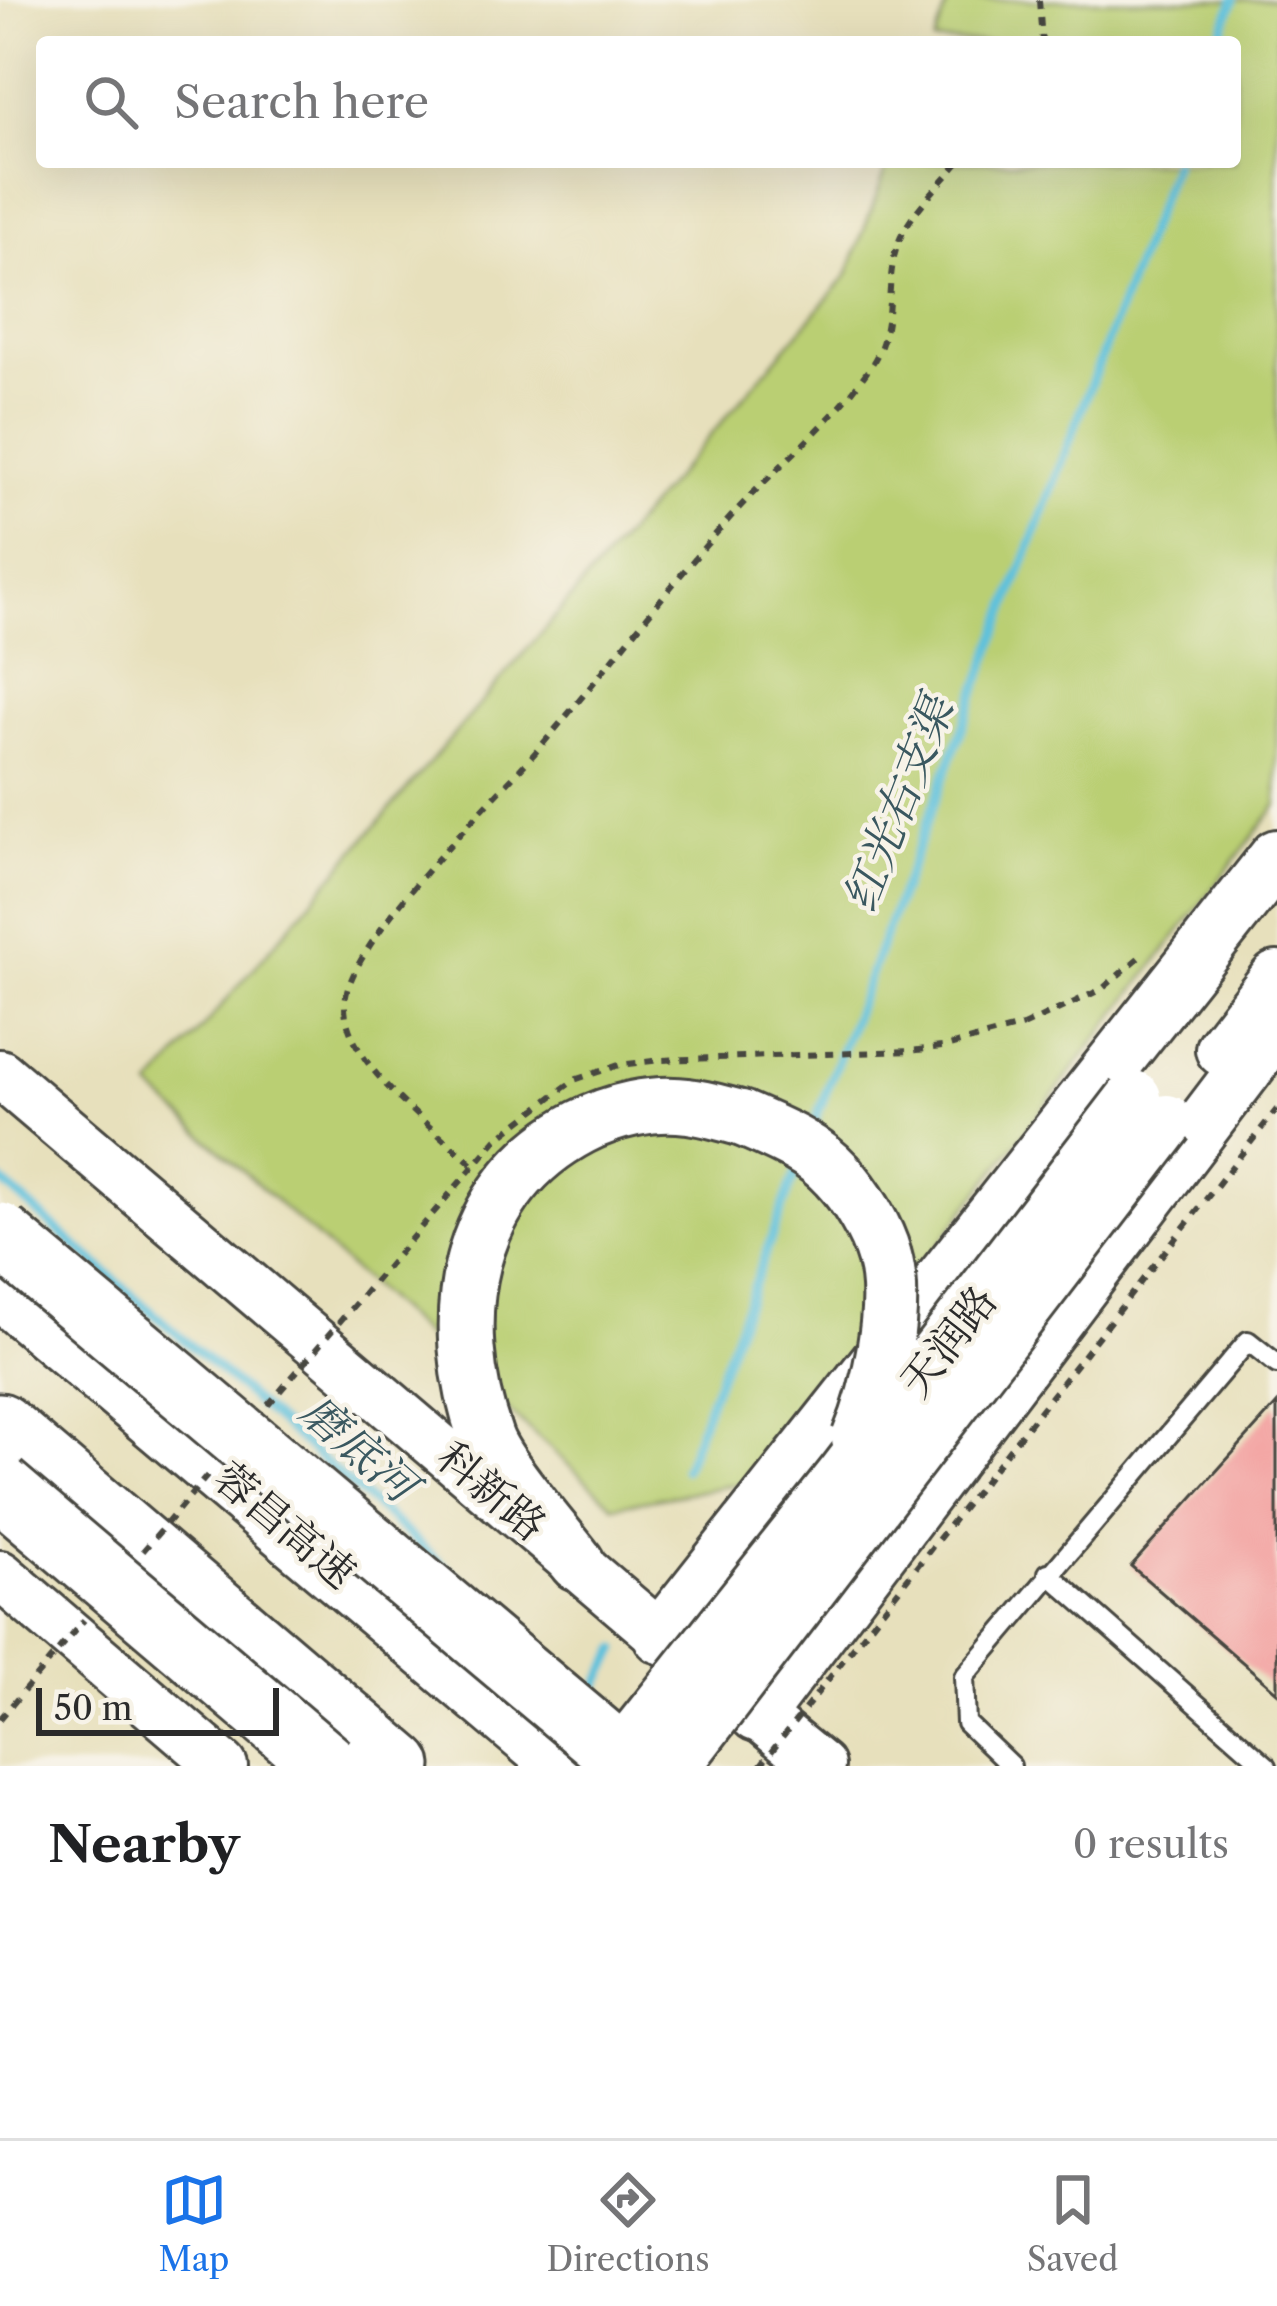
<!DOCTYPE html>
<html lang="en">
<head>
<meta charset="utf-8">
<style>
  :root { --surface:#fff; --page:#f2f2f2; --text:#202124; --muted:#757577; --line:#e0e0e0; --accent:#1a73e8 }
  body { margin:0; font-family:"Libre Caslon Text","Noto Serif SC",serif; background:var(--page); color:var(--text) }
  .scale { position:absolute; left:36px; bottom:30px; width:243px; box-sizing:border-box; padding-left:12px; border:6px solid #2b2b2b; border-top:0; font-size:33px; line-height:42px; white-space:nowrap; color:#2b2b2b; -webkit-text-stroke:9px #f7f3e8; paint-order:stroke }
  .list { margin:0; padding:0; list-style:none }
  h2 { display:flex; justify-content:space-between; align-items:center; height:156px; margin:0; padding:0 48px; font-size:51px }
  h2 small { font-size:39px; font-weight:400; color:var(--muted) }
  .icon { flex:none; width:66px; height:66px; fill:none; stroke:currentColor; stroke-width:2; stroke-linecap:round; stroke-linejoin:round }
  .map { position:relative; flex:none; width:1277px; height:1766px; overflow:hidden }
  .search { position:absolute; background:var(--surface); box-shadow:0 12px 48px #0002; left:36px; right:36px; top:36px; height:132px; display:flex; align-items:center; gap:30px; box-sizing:border-box; padding:0 42px; border-radius:12px; color:var(--muted); font-size:45px }
  .sheet { height:372px; background:var(--surface) }
  nav { display:flex; justify-content:space-around; align-items:center; box-sizing:border-box; height:168px; border-top:3px solid var(--line); background:var(--surface); font-size:33px; color:var(--muted) }
  nav a { display:grid; justify-items:center; gap:6px }
  nav .on { color:var(--accent) }
  .map>svg:first-child { display:block }
  .park { fill:#bacf73; stroke:#727d4f; stroke-width:3 }
  .lines { fill:none; stroke-linecap:round; stroke-linejoin:round }
  .stream { stroke:#5ec1dc; stroke-width:9 }
  .building { fill:#f29797 }
  .lane-casing { stroke:#474641; stroke-width:24 }
  .secondary-casing { stroke:#474641; stroke-width:54 }
  .primary-casing { stroke:#474641; stroke-width:60 }
  .highway-casing { stroke:#474641; stroke-width:69 }
  .path { stroke:#474641; stroke-width:6; stroke-dasharray:9 9; stroke-linecap:butt }
  .lane { stroke:#fff; stroke-width:18 }
  .secondary { stroke:#fff; stroke-width:48 }
  .primary { stroke:#fff; stroke-width:54 }
  .highway { stroke:#fff; stroke-width:63 }
  .primary-bridge-casing { stroke:#474641; stroke-width:60; stroke-linecap:butt }
  .highway-bridge-casing { stroke:#474641; stroke-width:69; stroke-linecap:butt }
  .path-bridge { stroke:#474641; stroke-width:6; stroke-dasharray:9 9; stroke-linecap:butt }
  .primary-bridge { stroke:#fff; stroke-width:54 }
  .highway-bridge { stroke:#fff; stroke-width:63 }
  .labels { text-anchor:middle; dominant-baseline:central; stroke-width:9; stroke-linejoin:round; paint-order:stroke }
  .street-label { font-size:42px; fill:#2b2b2b; stroke:#f7f3e8 }
  .water-label { font-size:45px; font-style:italic; fill:#3a5860; stroke:#f7f3e8 }
</style>
</head>
<body>
<div class="map">
<svg width="1277" height="1766" viewBox="0 0 1277 1766">
  <rect width="100%" height="100%" fill="#f7f3e8"/>
  <filter id="ink" filterUnits="userSpaceOnUse"><feTurbulence type="fractalNoise" baseFrequency=".00833" numOctaves="2"/><feDisplacementMap in="SourceGraphic" scale="24" xChannelSelector="R" yChannelSelector="G"/><feConvolveMatrix kernelMatrix="1 2 1 2 8 2 1 2 1" color-interpolation-filters="sRGB"/></filter>
  <filter id="wash" filterUnits="userSpaceOnUse"><feTurbulence type="fractalNoise" baseFrequency=".004" numOctaves="4" result="noise"/><feDisplacementMap in="SourceGraphic" scale="48" xChannelSelector="R" yChannelSelector="G"/><feGaussianBlur stdDeviation="2.7" result="paint"/><feColorMatrix in="noise" values="0 0 0 0 0 0 0 0 0 0 0 0 0 0 0 0 0 1.4 0 .05"/><feComposite in="paint" operator="in"/></filter>
  <g filter="url(#wash)">
    <rect width="100%" height="100%" fill="#e7e0bc"/>
    <path class="park" d="M949,0H1277V805L756,1481L614,1506L151,1088L847,276L889,162H1235V42H934Z"/>
    <g class="lines">
      <path class="stream" d="M1218,42L1234,0
        M810,1135L1174,162
        M0,1180L458,1578
        M684,1469L798,1167
        M592,1696L617,1649"/>
    </g>
    <g id="blocks">
      <path class="building" d="M1277,1404V1692L1131,1566Z"/>
    </g>
  </g>
  <g filter="url(#ink)">
    <use href="#blocks" fill-opacity="0" stroke="#474641" stroke-width="3"/>
    <g class="lines">
      <defs>
        <path id="lane" d="M1048,1573L1267,1766
          M1011,1766L966,1723L964,1677L1248,1341L1277,1364"/>
        <path id="secondary" d="M0,1074L661,1636L820,1766
          M0,1575L223,1766"/>
        <path id="primary" d="M1223,1049L1277,979
          M577,1563C555,1534 497,1468 486,1438C444,1321 463,1189 581,1127C612,1111 653,1101 688,1106C706,1108 724,1114 741,1118
          M661,1636L1277,857
          M757,1714L1277,1027"/>
        <path id="highway" d="M0,1286L569,1766
          M0,1425L400,1766"/>
      </defs>
      <use href="#lane" class="lane-casing"/>
      <use href="#secondary" class="secondary-casing"/>
      <use href="#primary" class="primary-casing"/>
      <use href="#highway" class="highway-casing"/>
      <path class="path" d="M1039,0L1042,42
        M1023,1026L1102,989L1142,955
        M472,1164C433,1128 344,1063 345,1005C345,946 491,802 534,754C603,675 666,588 737,510C781,462 837,419 872,364C897,326 883,282 899,241C911,212 939,186 959,162"/>
      <use href="#lane" class="lane"/>
      <use href="#secondary" class="secondary"/>
      <use href="#primary" class="primary"/>
      <use href="#highway" class="highway"/>
      <defs>
        <path id="primary-bridge" d="M741,1118C775,1133 812,1147 837,1175C856,1195 877,1230 884,1256C899,1307 879,1391 859,1439
          M613,1766L844,1476L1134,1098
          M673,1766L1167,1122"/>
        <path id="highway-bridge" d="M0,1235L632,1766
          M0,1487L328,1766"/>
      </defs>
      <use href="#primary-bridge" class="primary-bridge-casing"/>
      <use href="#highway-bridge" class="highway-bridge-casing"/>
      <path class="path-bridge" d="M268,1405L497,1139L574,1080L619,1065L661,1060L910,1051L949,1046L1023,1026
        M143,1551L213,1469
        M0,1719L84,1620
        M760,1766L1277,1109"/>
      <use href="#primary-bridge" class="primary-bridge"/>
      <use href="#highway-bridge" class="highway-bridge"/>
    </g>
  </g>
  <g class="labels">
    <g class="street-label">
      <text transform="translate(948 1341) rotate(-52)">天润路</text>
      <text transform="translate(492 1491) rotate(40)">科新路</text>
      <text transform="translate(285 1525) rotate(40)">蓉昌高速</text>
    </g>
    <g class="water-label">
      <text transform="translate(898 804) rotate(-69)">红光右支渠</text>
      <text transform="translate(359 1448) rotate(41)">磨底河</text>
    </g>
  </g>
</svg>
<div class="scale">50 m</div>
<div class="search"><svg class="icon" aria-label="search" viewBox="0 0 24 24"><circle cx="10" cy="10" r="6"/><path d="M15 15l6 6"/></svg>Search here</div>
</div>
<section class="sheet">
<h2>Nearby<small>0 results</small></h2>
<ul class="list">
</ul>
</section>
<nav>
<a class="on"><svg class="icon" aria-label="map" viewBox="0 0 24 24"><path d="M3 6l6-2 6 2 6-2v14l-6 2-6-2-6 2zM9 4v14M15 6v14"/></svg>Map</a>
<a><svg class="icon" aria-label="directions" viewBox="0 0 24 24"><path d="M12 3l9 9-9 9-9-9zM9 14v-3h6M13 9l2 2-2 2"/></svg>Directions</a>
<a><svg class="icon" aria-label="saved" viewBox="0 0 24 24"><path d="M7 4h10v16l-5-4-5 4z"/></svg>Saved</a>
</nav>
</body>
</html>
